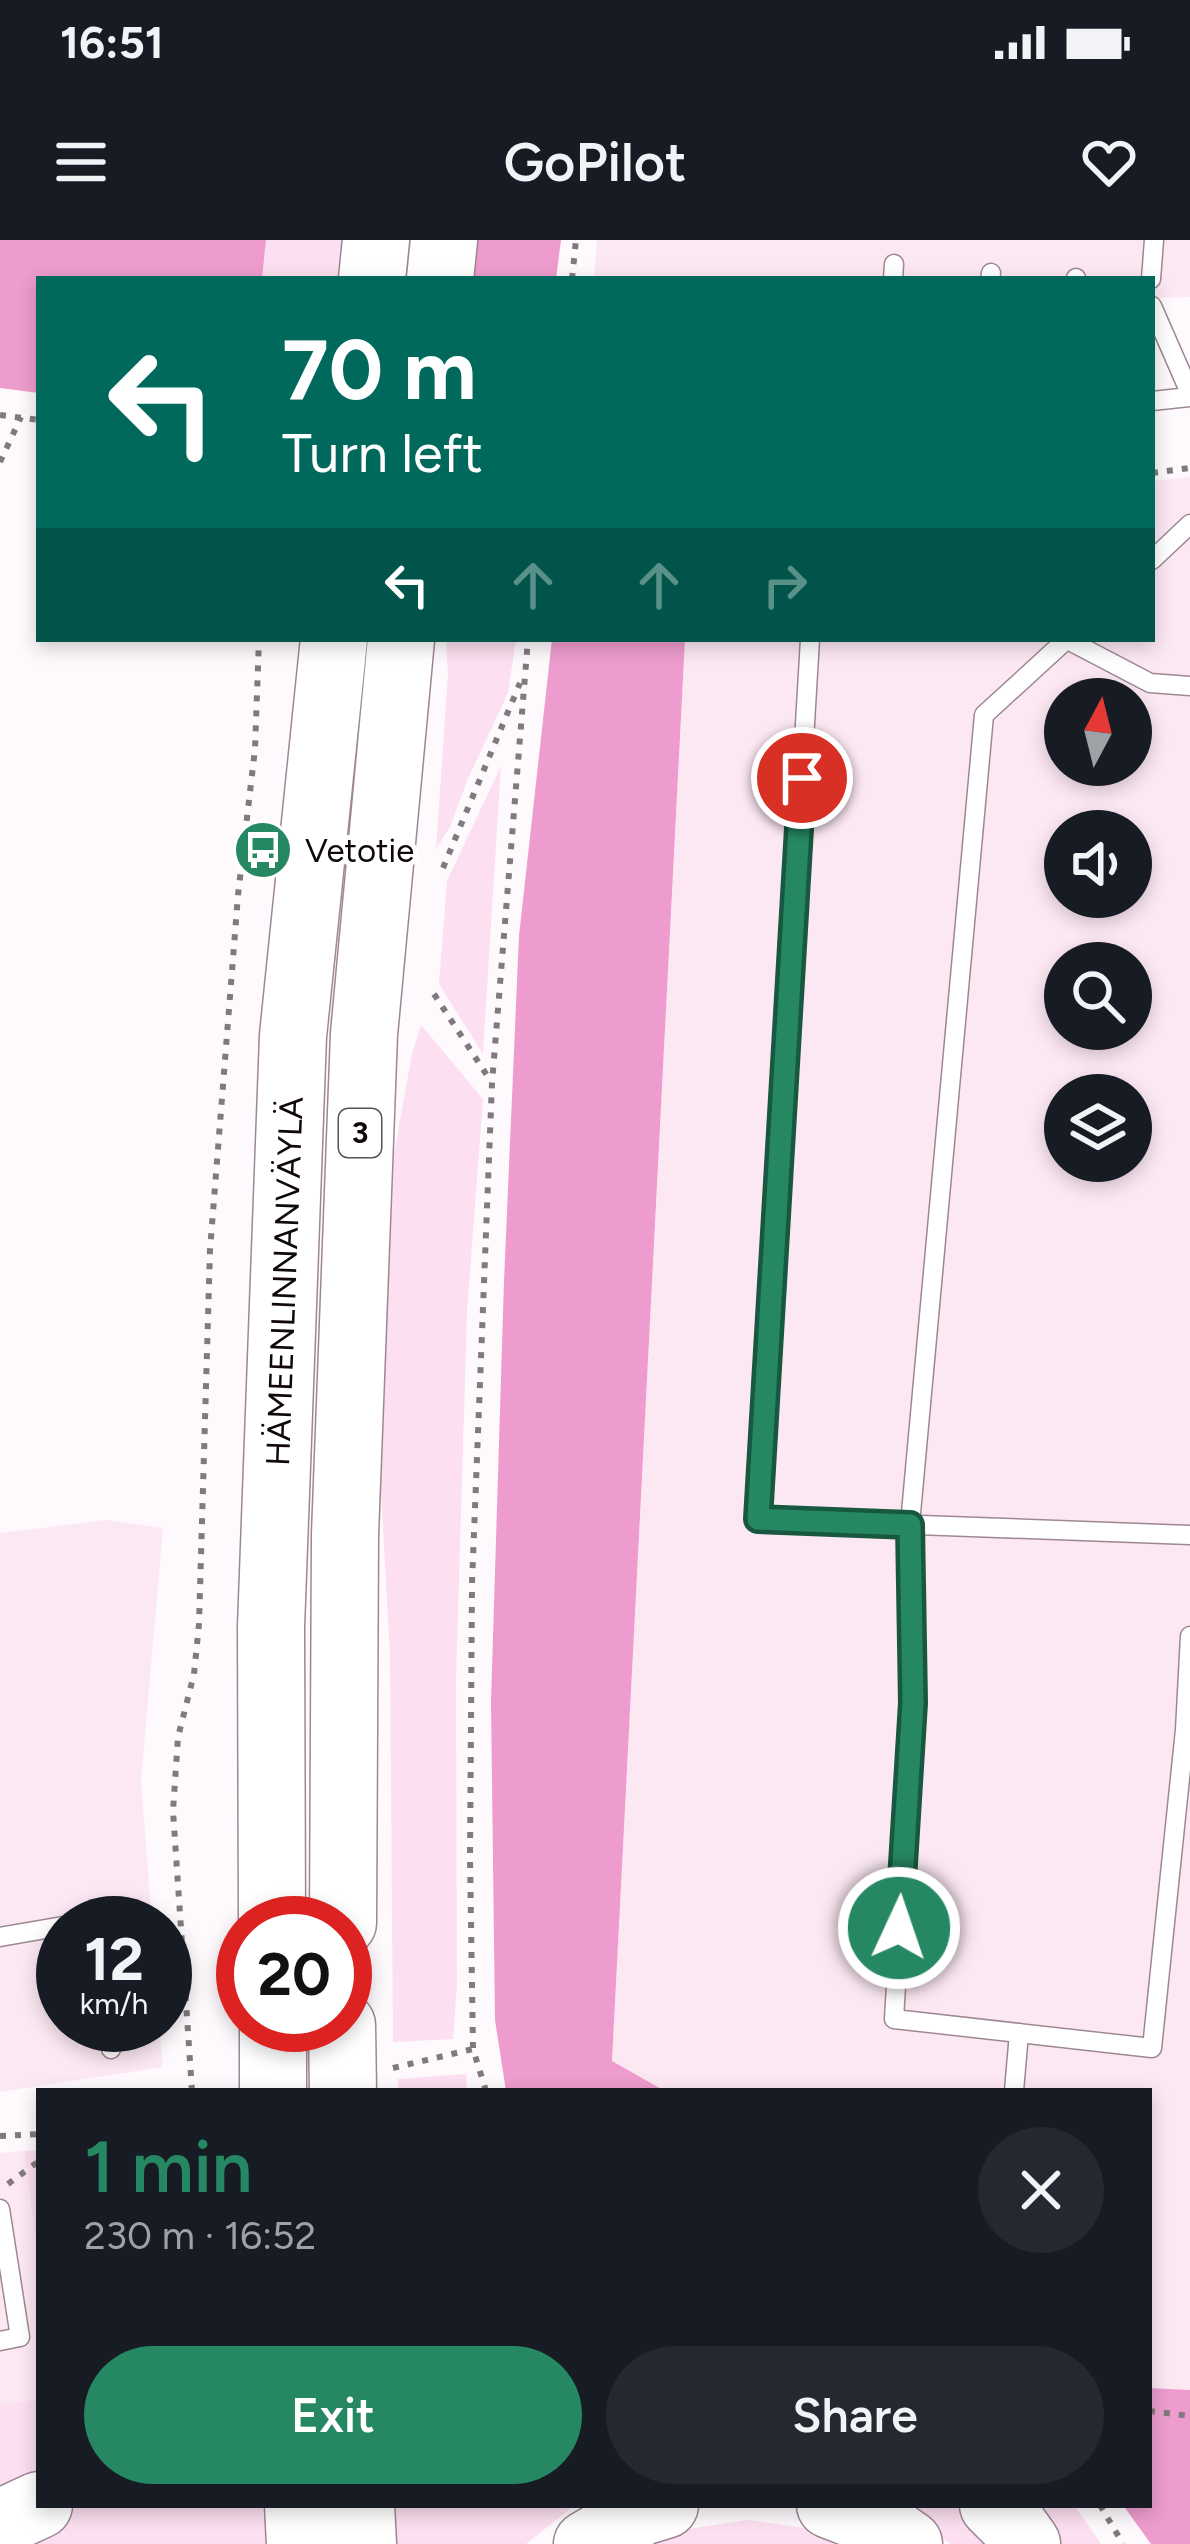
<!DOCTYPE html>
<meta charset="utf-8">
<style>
:root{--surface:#171b24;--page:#242831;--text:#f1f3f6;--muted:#9ea1a6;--accent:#268862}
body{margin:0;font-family:Figtree,sans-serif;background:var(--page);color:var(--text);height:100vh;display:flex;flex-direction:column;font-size:45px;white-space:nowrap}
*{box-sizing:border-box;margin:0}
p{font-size:39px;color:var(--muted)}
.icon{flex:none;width:66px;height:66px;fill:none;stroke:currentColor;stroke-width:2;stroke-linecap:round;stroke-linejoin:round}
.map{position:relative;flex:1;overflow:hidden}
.panel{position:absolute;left:36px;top:1848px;width:1116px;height:420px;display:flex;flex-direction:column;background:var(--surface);border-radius:0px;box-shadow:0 6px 18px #0003}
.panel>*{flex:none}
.guide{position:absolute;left:36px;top:36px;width:1119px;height:366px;border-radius:0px;box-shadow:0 6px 18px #0003;background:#00695c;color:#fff;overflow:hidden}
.needle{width:78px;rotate:7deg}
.controls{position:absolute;left:1044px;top:438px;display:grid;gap:24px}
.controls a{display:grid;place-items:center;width:108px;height:108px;border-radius:50%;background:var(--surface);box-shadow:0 6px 18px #0003;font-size:60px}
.speed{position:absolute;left:36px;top:1656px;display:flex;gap:24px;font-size:60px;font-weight:700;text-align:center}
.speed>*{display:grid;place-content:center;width:156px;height:156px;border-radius:50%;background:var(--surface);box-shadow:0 6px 18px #0003;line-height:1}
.speed small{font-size:30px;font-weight:400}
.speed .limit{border:18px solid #d22;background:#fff;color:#111}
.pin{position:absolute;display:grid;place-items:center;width:102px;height:102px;color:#fff;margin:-51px;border:6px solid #fff;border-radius:50%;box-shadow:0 3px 12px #0007}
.me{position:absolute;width:132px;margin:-66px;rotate:3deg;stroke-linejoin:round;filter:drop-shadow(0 0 9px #0008)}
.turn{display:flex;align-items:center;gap:42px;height:252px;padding:0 48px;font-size:54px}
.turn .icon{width:156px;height:156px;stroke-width:2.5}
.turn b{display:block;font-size:84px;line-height:102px}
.lanes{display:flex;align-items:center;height:114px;padding:0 48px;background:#0003;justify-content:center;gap:60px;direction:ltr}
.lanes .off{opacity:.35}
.round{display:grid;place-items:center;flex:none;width:126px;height:126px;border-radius:63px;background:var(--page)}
.summary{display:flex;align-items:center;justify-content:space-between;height:204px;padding:0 48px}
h1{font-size:72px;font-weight:600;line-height:90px;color:var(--accent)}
.button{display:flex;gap:24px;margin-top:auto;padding:24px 48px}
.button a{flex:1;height:138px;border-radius:72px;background:var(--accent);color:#fff;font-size:48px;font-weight:600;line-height:138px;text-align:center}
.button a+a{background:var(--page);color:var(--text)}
.status{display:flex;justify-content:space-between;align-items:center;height:84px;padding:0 60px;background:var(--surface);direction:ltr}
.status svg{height:33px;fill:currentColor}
header{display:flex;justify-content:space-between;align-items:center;height:156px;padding:0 48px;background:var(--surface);font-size:54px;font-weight:600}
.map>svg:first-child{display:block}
.built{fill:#fce8f3;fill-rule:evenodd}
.green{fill:#fcdff0}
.forest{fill:#ed9ccd}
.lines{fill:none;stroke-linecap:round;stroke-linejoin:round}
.lane-casing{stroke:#9e8794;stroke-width:21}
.highway-casing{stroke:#9e8794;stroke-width:69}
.path{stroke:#807a7e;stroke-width:6;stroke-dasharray:6 9;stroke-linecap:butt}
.lane{stroke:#fff;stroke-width:18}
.highway{stroke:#fff;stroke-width:66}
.route-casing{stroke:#195840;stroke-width:30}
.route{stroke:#268862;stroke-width:21}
.labels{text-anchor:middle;stroke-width:10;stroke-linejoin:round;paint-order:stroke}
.shield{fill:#fff;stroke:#585256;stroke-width:3}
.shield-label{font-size:30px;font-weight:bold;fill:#10080d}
.poi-label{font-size:33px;fill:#10080d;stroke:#fff;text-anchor:start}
.street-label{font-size:33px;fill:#10080d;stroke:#fff}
</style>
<div class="status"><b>16:51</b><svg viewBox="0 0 49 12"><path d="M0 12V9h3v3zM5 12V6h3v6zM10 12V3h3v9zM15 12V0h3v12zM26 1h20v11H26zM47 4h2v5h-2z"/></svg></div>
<header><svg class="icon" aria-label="menu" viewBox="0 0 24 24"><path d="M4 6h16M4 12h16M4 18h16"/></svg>GoPilot<svg class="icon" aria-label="heart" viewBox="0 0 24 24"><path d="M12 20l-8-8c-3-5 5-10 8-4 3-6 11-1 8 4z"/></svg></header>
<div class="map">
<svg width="1190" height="2304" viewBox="0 0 1190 2304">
<rect width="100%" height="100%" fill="#fef9fc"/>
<!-- built -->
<g class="built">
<path d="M597,0h593v57l-38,1v-19h-558z"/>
<path d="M1190,237v1913l-41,-2v-297h-484l-53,-30 73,-1422h467v-158zM1065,459h66v66h-66zM1065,591h66v66h-66zM1065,723h66v66h-66zM1065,855h66v66h-66z"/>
<path d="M107,1280l56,8 -22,253 11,142h-89v102h96l4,42 -163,25v-559z"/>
<path d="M24,1911l15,111v137l-39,6v-252z"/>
</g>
<!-- green -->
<g class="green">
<path d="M266,0h77l-4,39h-77z"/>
<path d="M446,399h70l-8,54 -41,88 -17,46 -14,22 12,-175z"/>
<path d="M501,526l-18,288 -44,-70 8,-103z"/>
<path d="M421,785l62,74 -16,212 -11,370 1,303 -4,55 -60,3 -3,-387 -9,-164 6,-298 25,-139z"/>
<path d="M466,1834l1,17h-69v-12z"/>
<path d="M39,1910v112l-15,-111z"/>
<path d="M39,2159v88l-39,17v-99z"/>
<path d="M77,2265h190l2,39h-269z"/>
<path d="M392,2265h183l-49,39h-132z"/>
<path d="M899,2265h66l36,39h-51z"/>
<path d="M1029,2265h45l27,39h-42z"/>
<path d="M748,2280l71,10 27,14h-200l29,-13z"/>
</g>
<!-- forest -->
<g class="forest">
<path d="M0,0h266l-4,39h-223v114l-39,-5z"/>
<path d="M476,0h85l-5,39h-84z"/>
<path d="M552,399h133l-73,1422 53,30h-159l-11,-71 -4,-318 13,-421 15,-345z"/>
<path d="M1149,2148l41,2v154h-39l-28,-39h26z"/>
</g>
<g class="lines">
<!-- lane casing -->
<g class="lane-casing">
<g id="lane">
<path d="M893,39l1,-15"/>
<path d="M990,39l1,-6"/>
<path d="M1076,39v-1"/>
<path d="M1151,39l3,-39"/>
<path d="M1152,66l38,87"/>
<path d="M1152,161l38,-4"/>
<path d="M1152,320l38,-36"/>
<path d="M810,399l-52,880 432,16"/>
<path d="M1066,399l84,44 40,3"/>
<path d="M1067,399l-83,76 -74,809 3,179 -19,316 258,29 33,-318 5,-94"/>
<path d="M80,1683l15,-2v2"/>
<path d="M0,1697l63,-11"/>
<path d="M108,1785l3,24"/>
<path d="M1014,1851l5,-58"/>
<path d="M0,1969l20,128 -20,4"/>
</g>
</g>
<!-- highway casing -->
<g class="highway-casing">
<g id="highway">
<path d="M372,39l4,-39"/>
<path d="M440,39l4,-39"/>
<path id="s1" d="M272,1683l-1,-296 22,-591 41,-397"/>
<path d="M343,1683l2,-388 19,-501 37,-395"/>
<path d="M273,1785v66"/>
<path d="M342,1785l1,66"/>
<path d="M298,2265l2,39"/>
<path d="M361,2265l2,39"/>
<path d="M830,2265l52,20 27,19"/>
<path d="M993,2265l22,22 12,17"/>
<path d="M0,2283l39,-18"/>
<path d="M587,2304l55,-32 23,-7"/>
</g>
</g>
<!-- path -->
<g class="path">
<path d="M572,39l4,-39"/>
<path d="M0,175l39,5"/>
<path d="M0,222l21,-45"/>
<path d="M1152,233l38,-5"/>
<path d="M443,628l77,-185"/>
<path d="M434,754l56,86"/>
<path d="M393,1828l80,-19"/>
<path d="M192,1851l-19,-280 5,-74 16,-63 5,-50 11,-374 28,-355 17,-146 4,-110"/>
<path d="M486,1851l-13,-42 -3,-191 2,-275 20,-500 36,-444"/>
<path d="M0,1896l39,-2"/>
<path d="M8,1944l31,-23"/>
<path d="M1149,2171l41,5"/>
<path d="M1100,2265l23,39"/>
</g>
<!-- lane -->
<use href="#lane" class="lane"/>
<!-- highway -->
<use href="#highway" class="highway"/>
</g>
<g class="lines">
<!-- route casing -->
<g class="route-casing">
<path id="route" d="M802,538l-44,741 152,6 3,178 -14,225"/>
</g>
<!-- route -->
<use href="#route" class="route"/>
</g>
<!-- icons -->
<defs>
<g id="bus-disc" transform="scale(3)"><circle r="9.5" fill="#268862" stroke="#fff"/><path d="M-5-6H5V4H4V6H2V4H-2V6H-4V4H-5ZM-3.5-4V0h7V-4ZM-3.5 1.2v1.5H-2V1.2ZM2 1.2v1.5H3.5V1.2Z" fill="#fff"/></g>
</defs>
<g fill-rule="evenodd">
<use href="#bus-disc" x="263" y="610"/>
</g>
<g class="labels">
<!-- shield labels -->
<rect class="shield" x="339" y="869" width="42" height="48" rx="9"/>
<g class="shield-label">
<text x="360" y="903">3</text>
</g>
<!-- poi labels -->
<g class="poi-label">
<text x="305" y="622">Vetotie</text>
</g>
<!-- street labels -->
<g class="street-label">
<text dy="12" stroke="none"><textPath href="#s1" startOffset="642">HÄMEENLINNANVÄYLÄ</textPath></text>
</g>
</g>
</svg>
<div class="controls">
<a><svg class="needle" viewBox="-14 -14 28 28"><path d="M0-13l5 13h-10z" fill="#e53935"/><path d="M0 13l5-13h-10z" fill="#9ea1a6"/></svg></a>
<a><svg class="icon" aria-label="sound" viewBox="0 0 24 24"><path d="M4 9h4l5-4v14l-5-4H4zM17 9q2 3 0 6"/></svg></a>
<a><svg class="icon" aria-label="search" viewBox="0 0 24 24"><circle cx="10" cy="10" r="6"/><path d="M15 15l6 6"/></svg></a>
<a><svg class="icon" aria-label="layers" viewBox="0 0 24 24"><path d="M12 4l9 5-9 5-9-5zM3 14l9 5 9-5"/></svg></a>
</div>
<div class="speed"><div>12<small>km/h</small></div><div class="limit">20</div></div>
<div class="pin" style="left:802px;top:538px;background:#d93025"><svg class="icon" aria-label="arrive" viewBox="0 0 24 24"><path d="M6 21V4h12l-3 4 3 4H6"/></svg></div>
<svg class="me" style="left:899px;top:1688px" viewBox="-20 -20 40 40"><circle r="17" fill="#268862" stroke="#fff" stroke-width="3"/><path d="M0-11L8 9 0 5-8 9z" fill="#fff"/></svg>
<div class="guide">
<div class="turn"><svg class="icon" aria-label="left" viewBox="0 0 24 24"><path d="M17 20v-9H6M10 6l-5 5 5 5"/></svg><div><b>70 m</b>Turn left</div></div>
<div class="lanes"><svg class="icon" aria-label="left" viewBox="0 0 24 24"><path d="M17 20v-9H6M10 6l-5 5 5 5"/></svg><svg class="icon off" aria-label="ahead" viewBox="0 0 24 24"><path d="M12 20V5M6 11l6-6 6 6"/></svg><svg class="icon off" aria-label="ahead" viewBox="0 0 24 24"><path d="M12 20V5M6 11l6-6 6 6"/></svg><svg class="icon off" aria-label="right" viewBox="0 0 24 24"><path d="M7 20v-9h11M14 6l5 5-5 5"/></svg></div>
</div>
<section class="panel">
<div class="summary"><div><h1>1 min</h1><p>230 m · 16:52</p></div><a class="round"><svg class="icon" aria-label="close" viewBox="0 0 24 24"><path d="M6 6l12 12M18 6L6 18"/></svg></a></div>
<div class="button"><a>Exit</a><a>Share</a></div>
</section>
</div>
